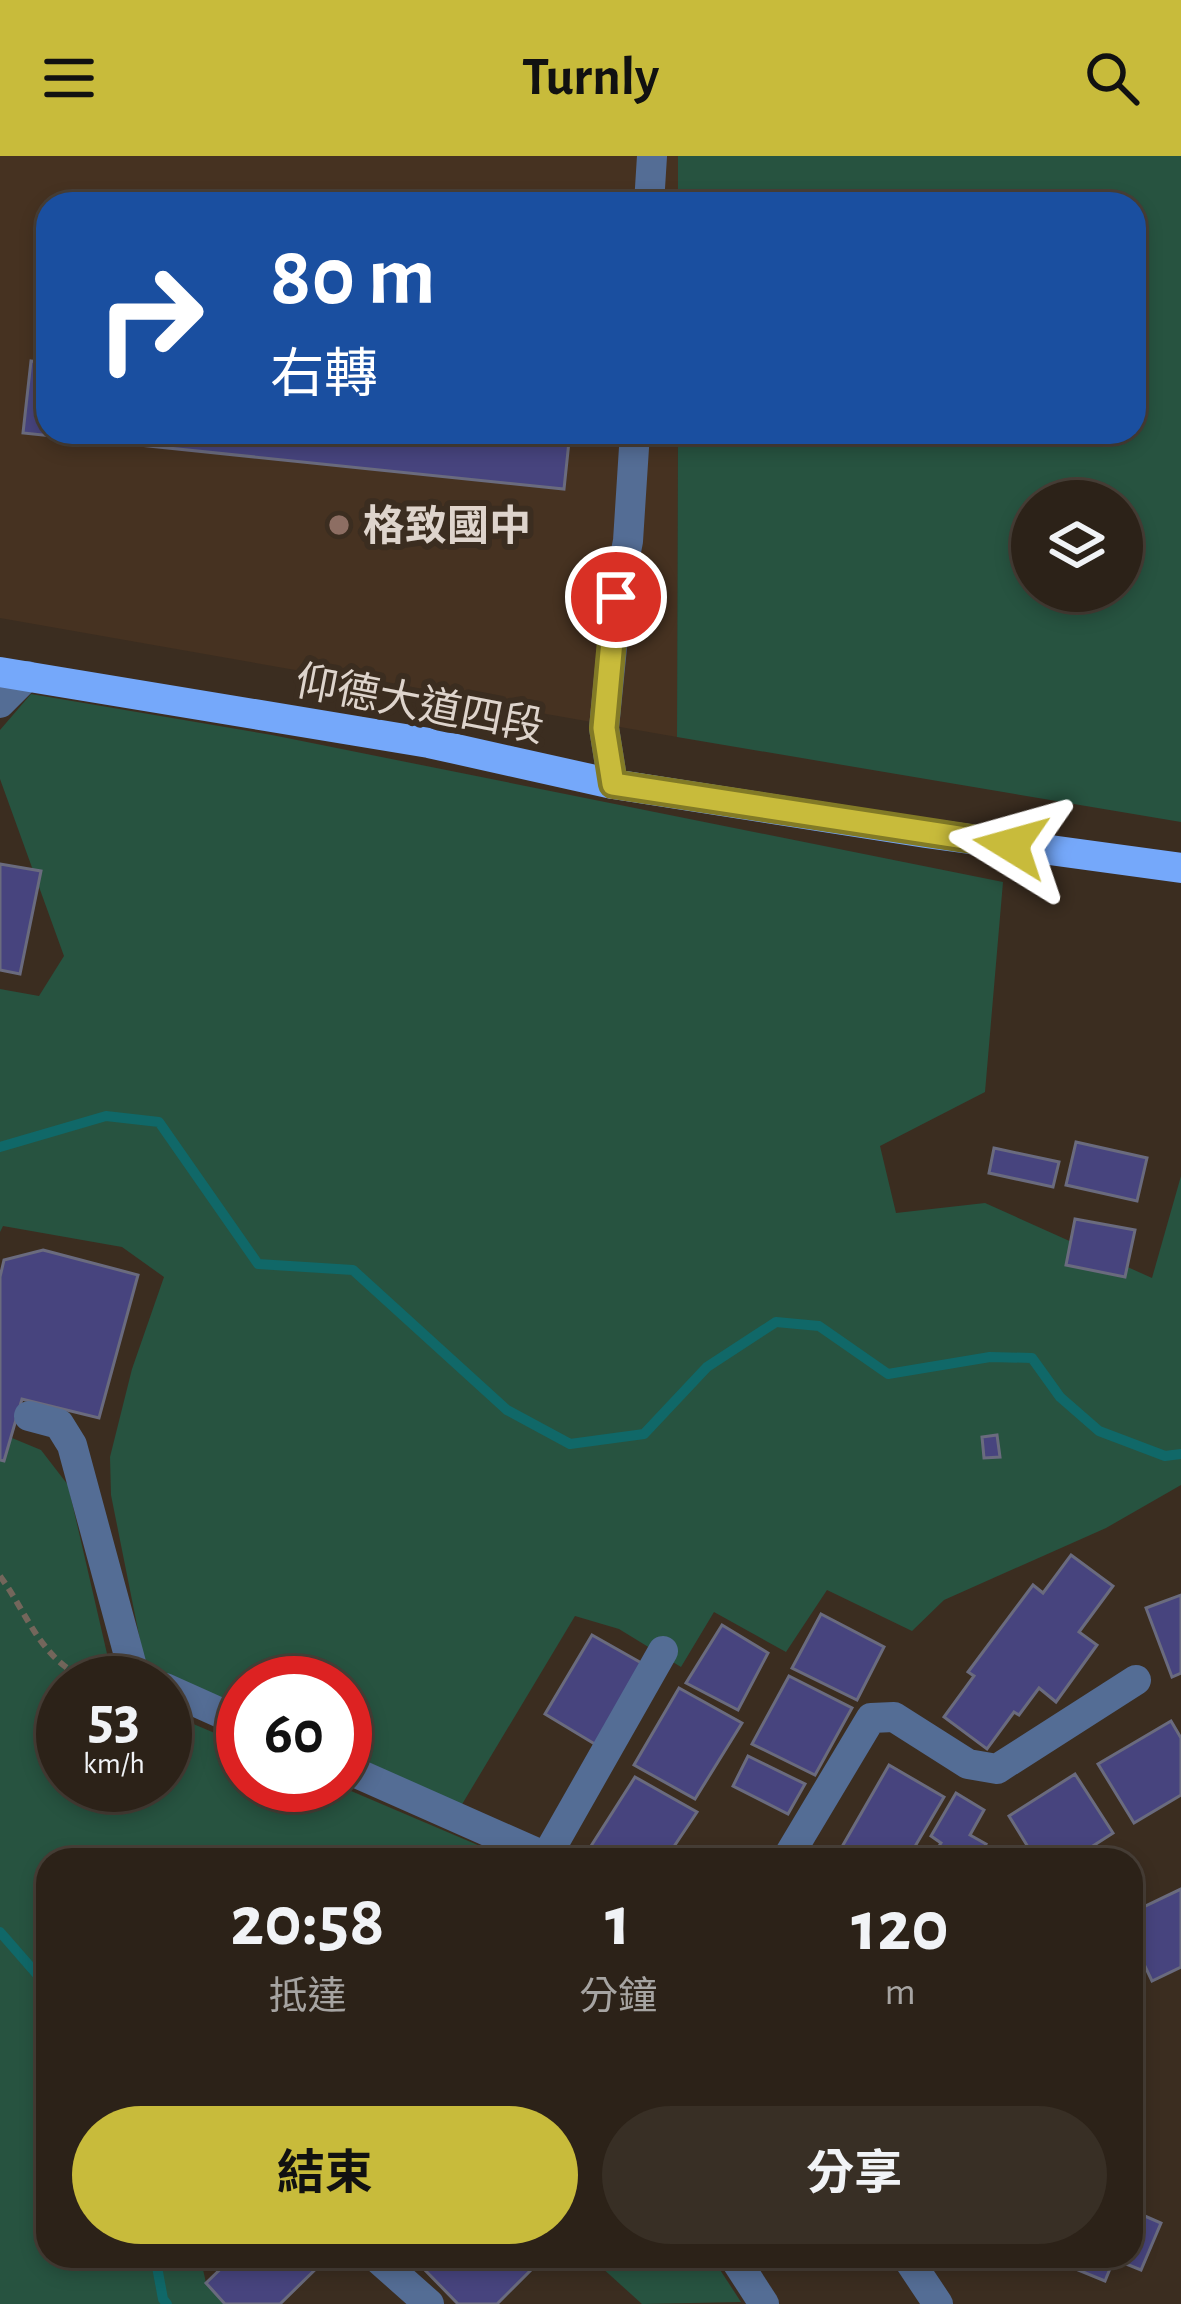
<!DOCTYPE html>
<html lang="zh-TW">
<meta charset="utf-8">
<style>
:root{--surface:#2c2218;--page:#382f25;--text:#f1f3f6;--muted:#a6a4a2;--line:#483f37;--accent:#c8bb3b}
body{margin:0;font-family:"Alegreya Sans","Noto Sans TC",sans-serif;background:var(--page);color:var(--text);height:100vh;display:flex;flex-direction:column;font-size:45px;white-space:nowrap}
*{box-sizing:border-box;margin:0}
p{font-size:39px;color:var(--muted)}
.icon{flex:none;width:66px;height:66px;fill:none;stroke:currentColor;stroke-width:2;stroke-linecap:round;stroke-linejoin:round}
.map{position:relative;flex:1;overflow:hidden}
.panel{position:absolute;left:36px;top:1692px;width:1107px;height:420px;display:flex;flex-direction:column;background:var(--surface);border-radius:36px;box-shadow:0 6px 18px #0003,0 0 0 3px var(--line)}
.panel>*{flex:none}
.hud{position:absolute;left:36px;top:36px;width:1110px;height:252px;border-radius:36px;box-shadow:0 6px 18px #0003,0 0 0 3px var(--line);background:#1a4fa0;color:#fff;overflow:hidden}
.controls{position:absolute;left:1011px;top:324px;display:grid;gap:24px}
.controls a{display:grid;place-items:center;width:132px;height:132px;border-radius:50%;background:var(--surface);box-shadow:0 6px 18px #0003,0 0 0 3px var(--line);font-size:60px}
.speed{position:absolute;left:36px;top:1500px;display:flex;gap:24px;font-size:60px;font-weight:700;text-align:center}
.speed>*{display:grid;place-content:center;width:156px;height:156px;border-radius:50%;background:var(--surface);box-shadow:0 6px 18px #0003,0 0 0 3px var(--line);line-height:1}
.speed small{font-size:30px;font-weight:400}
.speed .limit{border:18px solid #d22;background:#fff;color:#111}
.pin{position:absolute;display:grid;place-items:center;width:102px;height:102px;color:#fff;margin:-51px;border:6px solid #fff;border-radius:50%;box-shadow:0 3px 12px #0007}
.me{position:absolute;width:132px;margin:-66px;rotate:278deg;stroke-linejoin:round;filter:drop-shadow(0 0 9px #0008)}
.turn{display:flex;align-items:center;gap:42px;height:252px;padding:0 36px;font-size:54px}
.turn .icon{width:156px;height:156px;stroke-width:2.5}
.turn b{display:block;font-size:84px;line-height:102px}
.eta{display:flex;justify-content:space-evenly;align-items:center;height:204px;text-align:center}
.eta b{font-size:72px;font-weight:700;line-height:84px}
.action{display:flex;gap:24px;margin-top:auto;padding:24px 36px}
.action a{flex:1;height:138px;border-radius:72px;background:var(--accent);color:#111;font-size:48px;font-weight:700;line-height:138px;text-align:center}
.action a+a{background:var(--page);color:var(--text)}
header{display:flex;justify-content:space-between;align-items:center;height:156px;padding:0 36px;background:var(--accent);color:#111;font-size:54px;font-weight:700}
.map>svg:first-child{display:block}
.built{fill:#463221}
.green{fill:#275340;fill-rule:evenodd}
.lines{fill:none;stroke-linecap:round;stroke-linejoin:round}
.stream{stroke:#106868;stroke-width:10}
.building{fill:#47447e;stroke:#6a6b7e;stroke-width:3}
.path{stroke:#73665b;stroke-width:6;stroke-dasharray:9 6;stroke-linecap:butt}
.minor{stroke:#546d95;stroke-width:30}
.major{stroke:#75a8fa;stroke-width:30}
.route-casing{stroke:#827a26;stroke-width:30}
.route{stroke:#c8bb3b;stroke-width:21}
.education-dot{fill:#8d6e63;stroke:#3b2d20;stroke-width:4.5}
.labels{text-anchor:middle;stroke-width:12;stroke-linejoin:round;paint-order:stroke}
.poi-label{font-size:42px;font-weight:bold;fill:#ded4cc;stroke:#3b2d20;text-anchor:start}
.street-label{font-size:42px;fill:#ded4cc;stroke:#3b2d20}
</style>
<header><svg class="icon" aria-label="menu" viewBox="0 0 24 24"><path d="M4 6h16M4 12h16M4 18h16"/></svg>Turnly<svg class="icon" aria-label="search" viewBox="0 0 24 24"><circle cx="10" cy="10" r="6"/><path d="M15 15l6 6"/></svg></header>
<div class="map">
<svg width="1181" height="2148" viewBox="0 0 1181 2148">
<rect width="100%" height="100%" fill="#3b2d20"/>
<!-- built -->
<path class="built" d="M0,0h678v48h-630v228h630l-1,305 -677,-119z"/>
<!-- green -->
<g class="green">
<path d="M678,0h503v666l-504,-85 1,-305h456v-228h-456zM1032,345h90v90h-90z"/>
<path d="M31,538l241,41 731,147 -18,210 -105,54 16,67 89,-10 167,75 29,-102v309l-75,43 -162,72 -32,31 -85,-41 -41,62 -72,-40 -33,55 -62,-38 -44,-13 -114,190 -116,-52v-71h-102v26l-98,-44 -34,-170 -1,-38 22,-88 32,-92 -42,-30 -119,-21 -3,6v-243l39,7 25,-40 -64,-177v-49z"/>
<path d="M0,1277l41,17 27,35 43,186 10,12h-58v102h102v-73l78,33v40h94l176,75h-465v396h152l6,27 19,21h-225z"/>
<path d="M589,2100h122l30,46 -99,2z"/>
</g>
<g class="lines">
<!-- stream -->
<g class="stream">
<path d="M0,991l106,-31 53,6 99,142 95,6 154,140 63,34 74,-10 63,-67 69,-45 43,4 69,48 102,-17 42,1 28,39 39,34 66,25 16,-2"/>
<path d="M0,1776l48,55"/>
<path d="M155,2100l8,43 4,5"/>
</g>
</g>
<!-- building -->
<g class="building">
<path d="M31,205l17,2v69h522l-6,57 -541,-56z"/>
<path d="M0,708l41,7 -21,103 -20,-4z"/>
<path d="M1076,986l71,16 -10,43 -71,-16z"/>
<path d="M994,992l65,14 -6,25 -64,-14z"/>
<path d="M1075,1063l60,11 -10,47 -59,-12z"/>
<path d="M43,1094l95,25 -39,143 -77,-19 -18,62 -4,-1v-183l4,-17z"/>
<path d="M997,1279l3,22 -16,1 -2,-21z"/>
<path d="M1071,1399l42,31 -34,46 18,13 -41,57 -17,-14 -20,27 -5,-3 -27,37 -43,-32 30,-41 -6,-4 65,-87 10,8z"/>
<path d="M1181,1439v78l-9,4 -26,-69z"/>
<path d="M821,1458l63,33 -27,53 -65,-32z"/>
<path d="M722,1469l46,28 -30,57 -52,-27z"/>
<path d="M592,1479l53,30 -47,81 -53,-32z"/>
<path d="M789,1520l63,32 -37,67 -63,-31z"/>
<path d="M679,1532l63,35 -47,76 -61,-34z"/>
<path d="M1171,1565l10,17v57l-47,28 -36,-59z"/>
<path d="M748,1600l57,28 -17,30 -55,-28z"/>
<path d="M889,1609l55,32 -37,63h-54l-14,-8z"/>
<path d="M1075,1618l38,59 -42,27h-35l-27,-44z"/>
<path d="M635,1621l62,35 -28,42 11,6h-66l-23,-14z"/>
<path d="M956,1637l28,17 -14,25 16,9 -10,16h-46l11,-17 -10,-7z"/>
<path d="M1181,1733v78l-29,14 -21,-44v-24z"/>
<path d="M1131,2054l30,13 -20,47 -27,-11 -9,22 -49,-20 2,-5h73z"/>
<path d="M234,2100h95l-49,48h-55l-19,-21z"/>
<path d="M436,2100h109l-48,48h-39l-35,-36z"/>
</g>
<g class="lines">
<!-- path -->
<path class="path" d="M0,1420c31,43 40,85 94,107"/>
<!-- minor -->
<g class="minor">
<path d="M649,48l3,-48"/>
<path d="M0,547l27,-27"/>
<path d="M613,628l-9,-56 13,-131 11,-56 7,-109"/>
<path d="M29,1260l30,8 13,21 62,229 20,9"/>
<path d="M165,1532l78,35"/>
<path d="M345,1612l201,89"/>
<path d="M552,1704l-6,-3 117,-206"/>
<path d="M786,1704l85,-142 23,-1 74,47 29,5 139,-89"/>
<path d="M375,2100l54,48"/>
<path d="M733,2100l31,48"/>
<path d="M906,2100l32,48"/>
</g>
<!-- major -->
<path class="major" d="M0,516l429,71 184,41 313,49 255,35"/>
</g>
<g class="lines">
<!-- route casing -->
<g class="route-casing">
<path id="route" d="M616,441l-12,131 9,56 398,61"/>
</g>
<!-- route -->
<use href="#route" class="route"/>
</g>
<!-- markers -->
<circle class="education-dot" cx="339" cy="369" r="12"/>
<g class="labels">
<!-- poi labels -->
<g class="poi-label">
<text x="363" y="384">格致國中</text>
</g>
<!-- street labels -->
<g class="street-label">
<text transform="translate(420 547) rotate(11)" y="15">仰德大道四段</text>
</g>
</g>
</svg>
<div class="controls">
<a><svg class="icon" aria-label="layers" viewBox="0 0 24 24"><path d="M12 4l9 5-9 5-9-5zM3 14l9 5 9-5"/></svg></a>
</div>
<div class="speed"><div>53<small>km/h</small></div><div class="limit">60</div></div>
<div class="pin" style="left:616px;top:441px;background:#d93025"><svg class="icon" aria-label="arrive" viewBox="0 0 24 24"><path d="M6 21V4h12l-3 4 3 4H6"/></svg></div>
<svg class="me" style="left:1011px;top:689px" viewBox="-20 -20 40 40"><path d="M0-17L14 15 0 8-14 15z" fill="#c8bb3b" stroke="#fff" stroke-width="4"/></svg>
<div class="hud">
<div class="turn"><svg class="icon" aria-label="right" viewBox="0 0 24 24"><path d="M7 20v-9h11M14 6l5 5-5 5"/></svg><div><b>80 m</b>右轉</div></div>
</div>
<section class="panel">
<div class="eta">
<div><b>20:58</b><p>抵達</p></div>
<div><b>1</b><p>分鐘</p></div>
<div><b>120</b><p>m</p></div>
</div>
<div class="action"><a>結束</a><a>分享</a></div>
</section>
</div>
